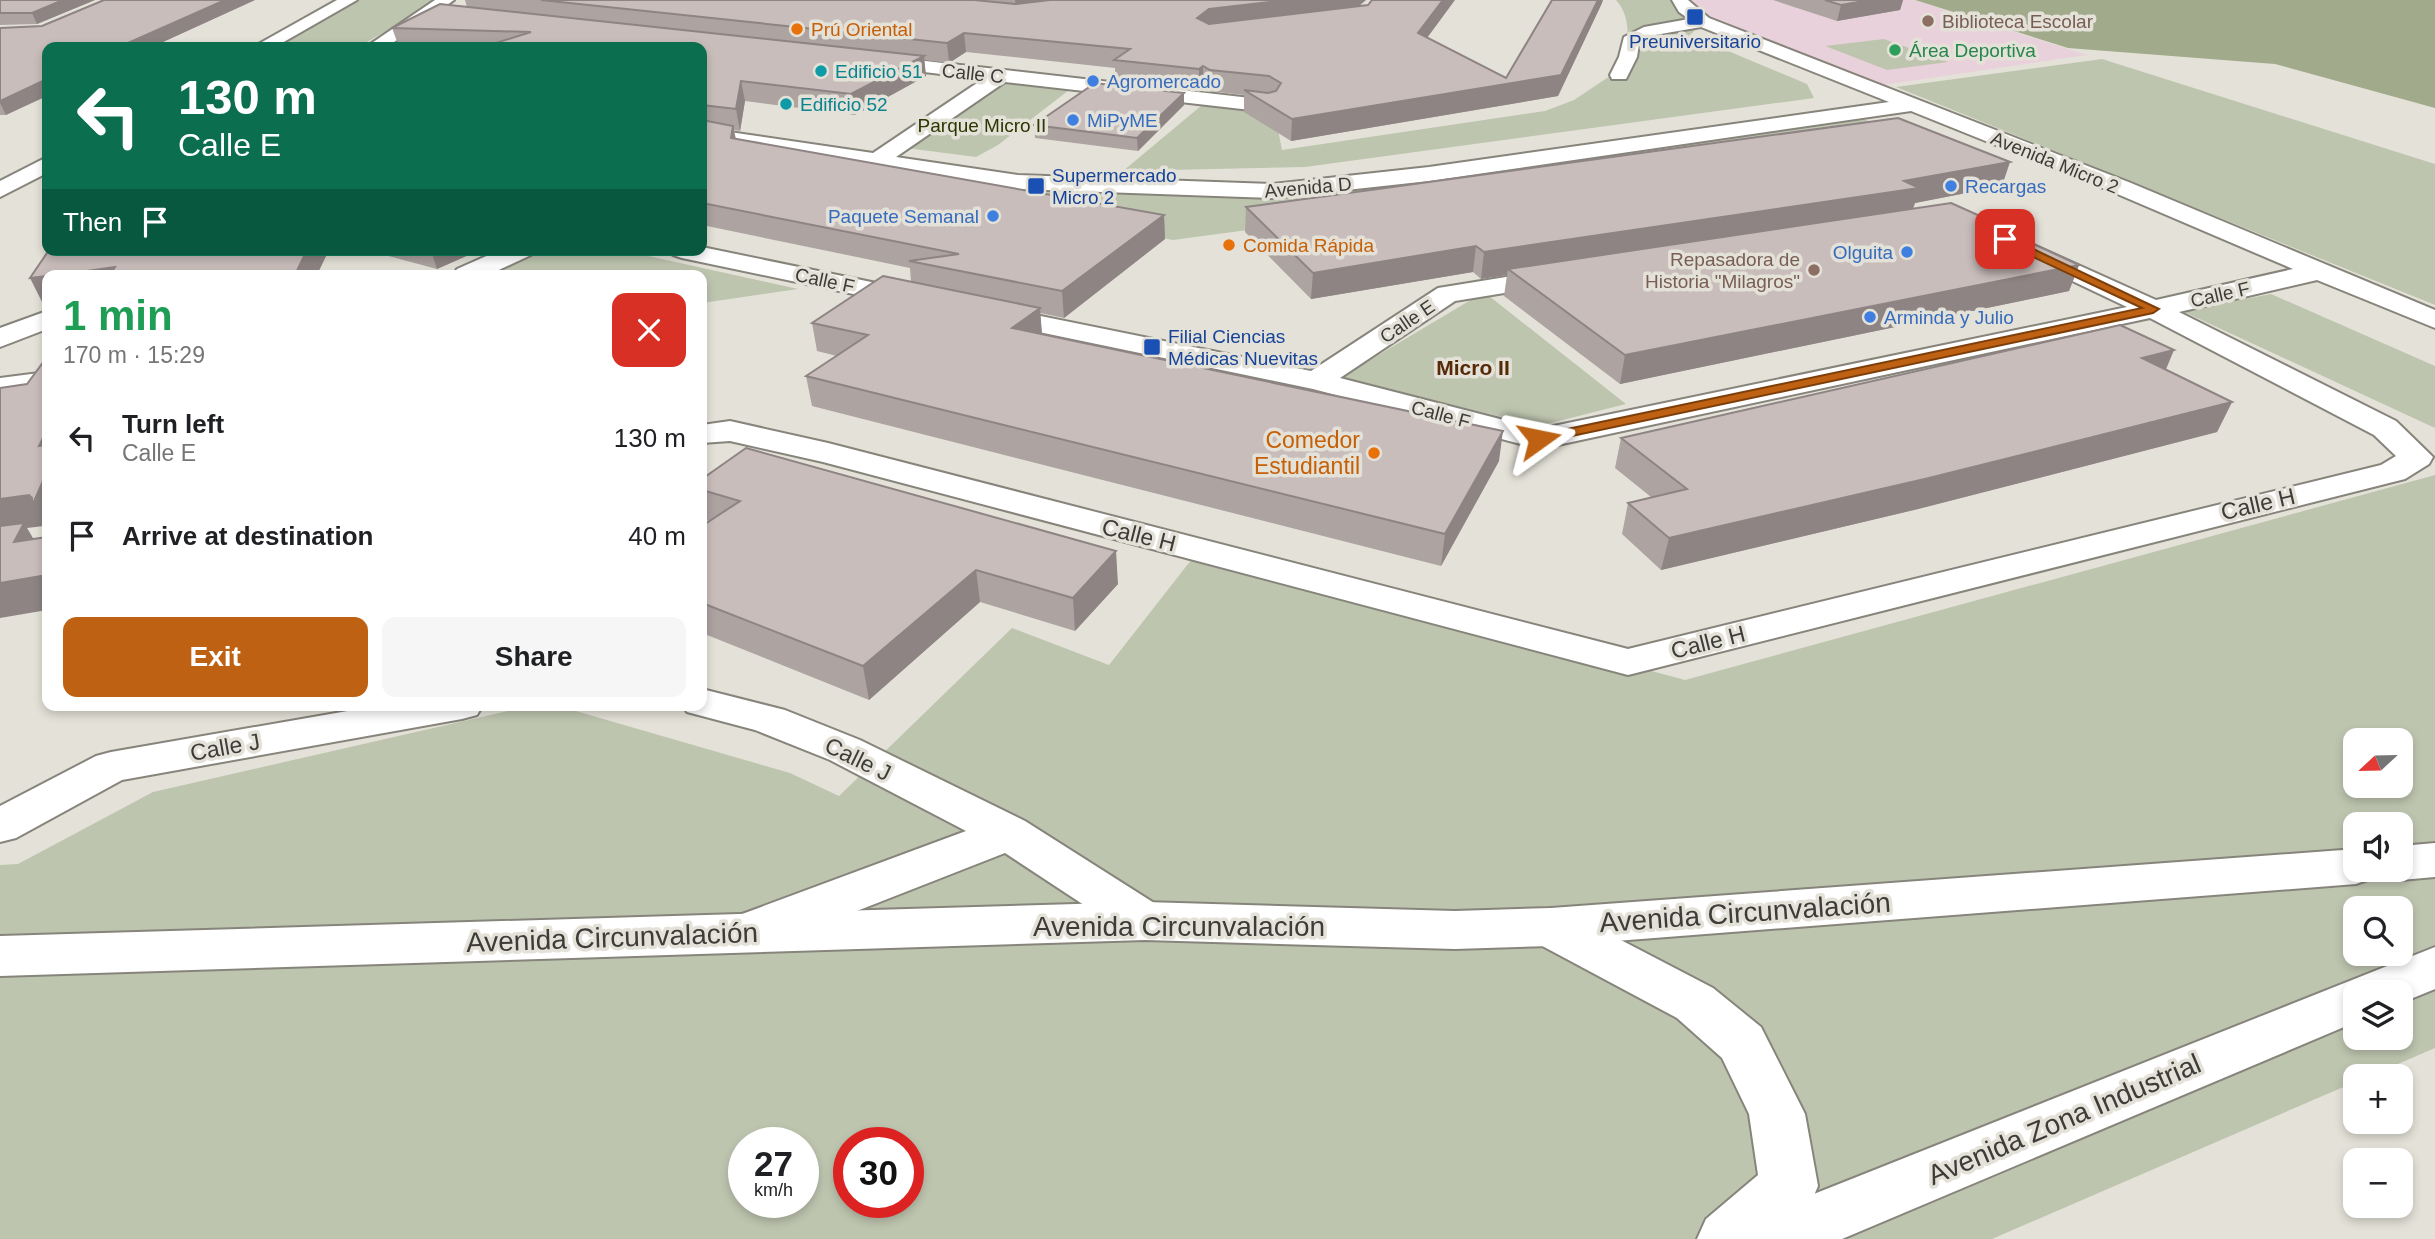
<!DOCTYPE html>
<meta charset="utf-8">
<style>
:root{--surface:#fff;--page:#f6f6f6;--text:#202124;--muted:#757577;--accent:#be6112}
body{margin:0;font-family:Arial,sans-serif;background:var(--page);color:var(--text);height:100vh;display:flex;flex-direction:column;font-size:26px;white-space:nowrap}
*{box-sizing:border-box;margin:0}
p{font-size:23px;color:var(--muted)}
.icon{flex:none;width:38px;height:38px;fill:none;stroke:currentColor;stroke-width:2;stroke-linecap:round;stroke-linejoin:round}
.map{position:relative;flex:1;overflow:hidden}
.drawer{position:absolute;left:42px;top:270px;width:665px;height:441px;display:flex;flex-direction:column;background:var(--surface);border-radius:14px;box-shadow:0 4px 10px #0003}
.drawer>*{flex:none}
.banner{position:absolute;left:42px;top:42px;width:665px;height:214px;border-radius:14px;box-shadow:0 4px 10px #0003;background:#0b6e4f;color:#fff;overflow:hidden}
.needle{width:46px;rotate:248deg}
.tools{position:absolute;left:2343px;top:728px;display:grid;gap:14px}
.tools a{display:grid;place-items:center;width:70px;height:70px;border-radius:14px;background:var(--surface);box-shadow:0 4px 10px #0003;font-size:35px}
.speed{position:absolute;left:728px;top:1127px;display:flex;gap:14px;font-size:35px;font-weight:700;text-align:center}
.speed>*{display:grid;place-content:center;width:91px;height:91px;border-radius:50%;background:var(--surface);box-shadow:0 4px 10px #0003;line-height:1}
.speed small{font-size:18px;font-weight:400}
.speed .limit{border:10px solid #d22;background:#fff;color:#111}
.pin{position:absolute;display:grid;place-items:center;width:60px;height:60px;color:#fff;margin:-30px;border-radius:14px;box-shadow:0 4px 10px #0006}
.me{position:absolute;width:77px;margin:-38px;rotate:78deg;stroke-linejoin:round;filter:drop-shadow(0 0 5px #0008)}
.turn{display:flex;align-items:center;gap:24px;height:147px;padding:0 21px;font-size:32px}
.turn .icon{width:91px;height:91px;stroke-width:2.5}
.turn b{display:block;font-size:49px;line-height:60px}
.then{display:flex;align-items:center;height:66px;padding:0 21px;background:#0003;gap:14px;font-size:26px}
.round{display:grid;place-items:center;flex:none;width:74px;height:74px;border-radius:14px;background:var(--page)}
.head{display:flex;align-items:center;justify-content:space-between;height:119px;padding:0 21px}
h1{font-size:42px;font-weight:700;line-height:52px;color:#1e9e55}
.action{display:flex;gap:14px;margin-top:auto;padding:14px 21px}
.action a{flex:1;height:80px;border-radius:14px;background:var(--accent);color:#fff;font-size:28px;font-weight:700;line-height:80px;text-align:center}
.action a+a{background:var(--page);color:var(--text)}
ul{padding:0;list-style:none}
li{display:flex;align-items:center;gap:21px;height:98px;padding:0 21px}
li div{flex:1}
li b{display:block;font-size:26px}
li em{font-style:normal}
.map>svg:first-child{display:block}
.education{fill:#e9d1db}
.green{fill:#bec5af;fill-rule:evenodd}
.forest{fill:#a1aa8b}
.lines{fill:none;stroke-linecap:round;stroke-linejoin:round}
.minor-casing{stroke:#86847b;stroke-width:4}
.major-casing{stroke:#86847b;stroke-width:4}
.highway-casing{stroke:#86847b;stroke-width:4}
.minor{fill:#fff;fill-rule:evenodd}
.major{fill:#fff;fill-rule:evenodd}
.highway{fill:#fff;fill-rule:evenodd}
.wall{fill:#ada3a1}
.shaded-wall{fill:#8d8483}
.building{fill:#c9bdbb;stroke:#8d8483;stroke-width:2}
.route{fill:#be6112;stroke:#7c3f0c;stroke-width:2}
.transit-dot{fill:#1a4fb4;stroke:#e4e2d8;stroke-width:2.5}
.education-dot{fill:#8d6e63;stroke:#e4e2d8;stroke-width:2.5}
.food-dot{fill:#e8710a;stroke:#e4e2d8;stroke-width:2.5}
.leisure-dot{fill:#2e9e5b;stroke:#e4e2d8;stroke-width:2.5}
.culture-dot{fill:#0f9aa8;stroke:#e4e2d8;stroke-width:2.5}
.shop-dot{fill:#3f7fe0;stroke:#e4e2d8;stroke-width:2.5}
.labels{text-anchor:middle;stroke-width:7;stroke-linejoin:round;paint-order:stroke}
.far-education-label{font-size:19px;fill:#785e54;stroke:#e4e2d8;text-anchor:start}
.far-food-label{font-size:19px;fill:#c56008;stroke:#e4e2d8;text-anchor:start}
.far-transit-label{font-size:19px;fill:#164399;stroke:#e4e2d8;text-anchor:start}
.far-leisure-label{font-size:19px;fill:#27864d;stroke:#e4e2d8;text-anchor:start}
.far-culture-label{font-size:19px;fill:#0d838f;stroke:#e4e2d8;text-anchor:start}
.far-street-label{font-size:19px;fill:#3d3c38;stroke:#e4e2d8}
.far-shop-label{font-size:19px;fill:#366cbe;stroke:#e4e2d8;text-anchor:start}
.far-park-label{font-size:19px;fill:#2c3700;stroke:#e4e2d8}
.far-neighbourhood-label{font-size:21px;font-weight:bold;fill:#562a06;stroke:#e4e2d8}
.food-label{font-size:23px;fill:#c56008;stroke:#e4e2d8;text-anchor:end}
.street-label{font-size:23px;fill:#3d3c38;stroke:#e4e2d8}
.near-street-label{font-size:28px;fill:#3d3c38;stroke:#e4e2d8}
</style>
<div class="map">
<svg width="2435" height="1239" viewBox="0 0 2435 1239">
<rect width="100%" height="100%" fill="#e4e2d8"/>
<!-- education -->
<path class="education" d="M1680,0h234l173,55 -217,32 -175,-70z"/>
<!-- green -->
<g class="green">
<path d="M351,0h90l-83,47h-94z"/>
<path d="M1616,0h64l23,22 -13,13 117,49 7,14 -509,69 -182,4 85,-71 66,9 8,41 263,-39 29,-11 48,-32c6,-22 11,-49 -6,-68z"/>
<path d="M1884,39l64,23 -61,8 -62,-24z"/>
<path d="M2102,59l333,105v141l-539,-218z"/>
<path d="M1007,81l66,6 -75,58 -22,12 -78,-10z"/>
<path d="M1855,116l53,20 -259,40 -476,64 -471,-88v-14l312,47 248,8z"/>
<path d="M545,250h76l177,39 -96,14v-28h-210z"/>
<path d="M1484,292l142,112 -87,22 -199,-48z"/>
<path d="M2271,294l164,72v62l-253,-117z"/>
<path d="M2435,475v573l-65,28h-14l-1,6 -363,157h-1992v-374l18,-1 135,-72 381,-87h21l235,68 49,23 173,-168 97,37 79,-101 11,-11 121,29 365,98zM2356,740h45v46h-45zM2356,824h45v46h-45zM2356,908h45v46h-45zM2356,992h45v46h-45zM744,1143h59v59h-59zM849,1143h59v59h-59z"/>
</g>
<!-- forest -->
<path class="forest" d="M1915,0h520v108l-160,-44 -207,-16z"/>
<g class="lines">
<!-- minor casing -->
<g class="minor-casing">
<g id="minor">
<path d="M435,0h19l-67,47h-21z"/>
<path d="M1672,0h16l21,18 422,165 304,127v18l-118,-48 -138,32 217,109 37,36 -4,7 -24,15 -777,196 -805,-213 -93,-21 -28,2v-18l28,-4 98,22 800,206 753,-184 15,-9 -22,-21 -224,-117 -611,131 -226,-60 -322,-67 -10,-2 -4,-6 4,-6 10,-2 320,65 127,-83 118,-19 9,2 4,6 -4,6 -110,18 -115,77 199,51 588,-122 -109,-52 -4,-5 4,-5 9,-3 129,58 137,-31 -178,-76 -204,-82 -482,70 -156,17 -255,-9 -316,-49v-12l171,25 110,-74 -118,-14 -2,-4 2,-4 7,-2 396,45 7,2 3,4 -3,4 -7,2 -263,-30 -109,75 122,18 255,9 156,-17 460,-65 -188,-75 -46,8 -16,9 -2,13 -11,22h-14l-2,-4 9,-18 5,-20 20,-10 45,-8 -10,-7z"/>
<path d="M702,247l213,44 10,2 3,6 -3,6 -10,2 -233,-49 -9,-3 -3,-5h32z"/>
<path d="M500,250h34l-3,5 -43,20h-35l4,-6z"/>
<path d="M47,311v18l-47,18v-19z"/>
<path d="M47,372v18l-47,6v-18z"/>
<path d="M702,689l83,21 75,30 165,81 137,87 8,13 -8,13 -17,6 -17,-6 -123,-81 -235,92 -18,5 -18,-5 -7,-14 7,-14 232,-86 -136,-71 -75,-30 -68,-18 -4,-7h19z"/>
<path d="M382,705h101l-6,10 -15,4 -340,61 -106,58 -16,4v-36l96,-50 15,-4z"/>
<path d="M1551,908l18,5 144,75 48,39 44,87 13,72 -8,19 -38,34h-75l9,-20 52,-44 -9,-61 -27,-56 -45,-40 -144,-77 -7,-14 7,-14z"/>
</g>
</g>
<!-- major casing -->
<g class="major-casing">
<g id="major">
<path d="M337,0h20l-82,47h-22z"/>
<path d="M47,157v16l-47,24v-16z"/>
<path d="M2435,947v42l-34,14v-11h-45v30l-514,217h-100l9,-20z"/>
</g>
</g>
<!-- highway casing -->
<g class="highway-casing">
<g id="highway">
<path d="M2435,843v34l-34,3 -17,-5 -3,-5h20v-24z"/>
<path d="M2356,849v21h22l-5,8 -17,6 -805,62 -96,3 -310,-9 -1145,36v-40l1145,-34 310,9 96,-3z"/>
</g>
</g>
<!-- minor -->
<use href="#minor" class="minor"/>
<!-- major -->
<use href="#major" class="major"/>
<!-- highway -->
<use href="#highway" class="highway"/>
</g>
<!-- wall -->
<g class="wall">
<path d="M0,0h95l-58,24 -37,1z"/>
<path d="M255,0l-103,47h-105l-41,68h-6v-87l42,-2z"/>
<path d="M465,0h901l-7,6 68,32 79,40 96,-75 -44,93 -267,45 -47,-29v-17l-34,-4 -7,-5 -4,4 -84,-9v-13l-149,-16 -17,11 -25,-3 2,16 -71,39 -110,-14 -5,30 -6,-1 2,9 428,76 1,24 -101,79 -24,-5 2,21 457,127 -58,105 -629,-160 -6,-30 31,-20 -20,-5 -5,-28 99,-41 -1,-14 -208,-43v-178h-303l-7,-19 75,-21z"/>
<path d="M1773,0h130l-3,10 -63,11z"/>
<path d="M1184,93v12l-46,46 -103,-13 -1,-13z"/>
<path d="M2002,186l-87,17 -2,6 85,15 -1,4 82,37 -10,26 -449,93 -116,-88 3,-21 -26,4 -8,-7 -162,27 -66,-67 1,-25z"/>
<path d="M366,250h114l-43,19z"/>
<path d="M2166,370l66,32 -15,30 -299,77 -257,61 -39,-36 6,-31 23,-6 -36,-29 6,-30z"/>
<path d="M702,479l416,105 -43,47 -95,-29 -111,98 -167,-67v-107l7,-5 -7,-2z"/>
</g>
<!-- shaded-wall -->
<g class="shaded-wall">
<path d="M63,0h32l-58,24 -5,-11z"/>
<path d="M225,0h30l-103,47h-33z"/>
<path d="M1015,0h65l-64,7z"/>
<path d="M1288,0h78l-12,10 -156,27 -1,-19 12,-9z"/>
<path d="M1443,0h12l-39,53 2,-20z"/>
<path d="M1598,0h5l-1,3 -44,93 -267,45 1,-22 269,-44z"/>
<path d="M1870,0h33l-3,10 -63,11 4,-16z"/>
<path d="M964,33l2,19 -17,11 -2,-20z"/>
<path d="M924,56l2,20 -71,39 -4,-21z"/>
<path d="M1203,66v20l-4,4v-21z"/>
<path d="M47,79v17l-41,19 -6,-12v-2z"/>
<path d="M741,81l4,20 -5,30 -4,-22z"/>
<path d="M1184,93v12l-46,46 -1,-13z"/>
<path d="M733,126l4,22 -6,-10z"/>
<path d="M2010,162l-8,24 -87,17 -4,10 -403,56 -1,6 -26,4 3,-27 420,-71z"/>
<path d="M1164,215l1,24 -101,79 -2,-27z"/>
<path d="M1476,246l-3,26 -162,27 2,-26z"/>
<path d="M307,250h22l-12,25h-22z"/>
<path d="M431,250h49l-43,19z"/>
<path d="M2079,265l-10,26 -449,93 5,-29z"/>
<path d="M115,267l4,8h-61z"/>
<path d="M47,276v28h-4l-13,-26z"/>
<path d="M1040,308l2,27 -30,-7z"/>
<path d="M2174,350l-12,29 -20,-21z"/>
<path d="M2232,402l-15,30 -299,77 -257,61 8,-32z"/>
<path d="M47,430v31l-8,-15z"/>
<path d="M1503,431l-4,30 -58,105 4,-32z"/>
<path d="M47,472v60l-3,-6 -17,2 15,25 -8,20 -34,-41v-33l29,-4 4,7z"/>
<path d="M1116,551l2,33 -43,47 -2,-33z"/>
<path d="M976,570l4,32 -111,98 -6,-34z"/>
<path d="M47,575v35l-47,8v-35z"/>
</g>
<!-- building -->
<g class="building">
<path d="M0,0h63l-31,13h-32z"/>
<path d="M104,0h121l-106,47h-72v32l-47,22v-73l42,-2z"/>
<path d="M541,0h433l41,4 35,-4h238l-79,9 -12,9 12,6 159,-19 4,-5h71l-25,33 88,45 46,-78h46l-37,75 -269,44 -48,-29 24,3 8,-2 5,-8 -12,-7 -59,-6 -7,-4 -4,3 -85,-9 16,-11 -166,-16 -17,10z"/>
<path d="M1825,0h45l-29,5z"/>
<path d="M440,4l484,52 -73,38 -110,-13 -5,28 -34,-4v-58h-219l48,-15 -139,-4z"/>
<path d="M1095,83l89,10 -47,45 -103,-13z"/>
<path d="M1898,118l112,44 -106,19 15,7 -435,64 -8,-6 -163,27 -67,-66z"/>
<path d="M702,120l31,6 -2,12 433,77 -102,76 -153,-30 50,-7 -257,-51z"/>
<path d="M1951,203l47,21 -6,1 87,40 -454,90 -117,-86z"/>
<path d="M49,250h258l-12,25h-185l5,-8 -57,8h-11v1l-17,2z"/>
<path d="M883,276l157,32 -28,20 491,103 -58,103 -639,-158 62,-41 -56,-12z"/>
<path d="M2120,325l54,25 -32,8 90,44 -303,76 -260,60 -41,-35 59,-14 -66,-51z"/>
<path d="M47,357v73l-8,16 8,-1v27l-15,34v-8l-3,-3 -29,4v-111l27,-4z"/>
<path d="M746,448l370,103 -43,47 -97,-28 -113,96 -161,-63v-77l38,-25 -38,-11v-11z"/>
<path d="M24,523l-10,19 33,-5v38l-47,8v-57z"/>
</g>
<!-- route -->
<path class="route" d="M2001,237h7l151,72 -6,4 -614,130 -7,-4 7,-4 603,-127 -141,-66z"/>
<!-- markers -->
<g class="transit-dot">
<rect x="1686" y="8" width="18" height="18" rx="3.5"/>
<rect x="1027" y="177" width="18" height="18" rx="3.5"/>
<rect x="1143" y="338" width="18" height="18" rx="3.5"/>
</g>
<g class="education-dot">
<circle cx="1928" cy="21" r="7"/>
<circle cx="1814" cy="270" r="7"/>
</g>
<g class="food-dot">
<circle cx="797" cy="29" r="7"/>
<circle cx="1229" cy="245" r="7"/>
<circle cx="1374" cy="453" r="7"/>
</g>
<circle class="leisure-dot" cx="1895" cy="50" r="7"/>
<g class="culture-dot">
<circle cx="821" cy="71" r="7"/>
<circle cx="786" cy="104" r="7"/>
</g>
<g class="shop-dot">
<circle cx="1093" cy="81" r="7"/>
<circle cx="1073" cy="120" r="7"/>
<circle cx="1951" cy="186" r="7"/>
<circle cx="993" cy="216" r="7"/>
<circle cx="1907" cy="252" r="7"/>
<circle cx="1870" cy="317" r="7"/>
</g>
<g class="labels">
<!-- far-education labels -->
<g class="far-education-label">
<text x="1942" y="28">Biblioteca Escolar</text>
<text x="1800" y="266" text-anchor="end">Repasadora de<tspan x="1800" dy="22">Historia "Milagros"</tspan></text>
</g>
<!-- far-food labels -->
<g class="far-food-label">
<text x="811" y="36">Prú Oriental</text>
<text x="1243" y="252">Comida Rápida</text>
</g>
<!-- far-transit labels -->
<g class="far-transit-label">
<text x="1695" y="48" text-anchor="middle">Preuniversitario</text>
<text x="1052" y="182">Supermercado<tspan x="1052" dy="22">Micro 2</tspan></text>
<text x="1168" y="343">Filial Ciencias<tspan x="1168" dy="22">Médicas Nuevitas</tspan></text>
</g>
<!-- far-leisure labels -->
<g class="far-leisure-label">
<text x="1909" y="57">Área Deportiva</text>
</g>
<!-- far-culture labels -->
<g class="far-culture-label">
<text x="835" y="78">Edificio 51</text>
<text x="800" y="111">Edificio 52</text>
</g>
<!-- far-street labels -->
<g class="far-street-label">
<text transform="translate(973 73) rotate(6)" y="7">Calle C</text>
<text transform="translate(2055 162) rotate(22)" y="7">Avenida Micro 2</text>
<text transform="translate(1308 187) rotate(-5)" y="7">Avenida D</text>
<text transform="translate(825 280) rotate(12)" y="7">Calle F</text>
<text transform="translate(2220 294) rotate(-13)" y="7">Calle F</text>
<text transform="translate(1407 321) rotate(-34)" y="7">Calle E</text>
<text transform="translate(1441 414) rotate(15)" y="7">Calle F</text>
</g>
<!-- far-shop labels -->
<g class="far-shop-label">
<text x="1107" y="88">Agromercado</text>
<text x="1087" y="127">MiPyME</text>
<text x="1965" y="193">Recargas</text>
<text x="979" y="223" text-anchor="end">Paquete Semanal</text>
<text x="1893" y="259" text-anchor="end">Olguita</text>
<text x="1884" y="324">Arminda y Julio</text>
</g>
<!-- far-park labels -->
<g class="far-park-label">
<text x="982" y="132">Parque Micro II</text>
</g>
<!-- far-neighbourhood labels -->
<g class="far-neighbourhood-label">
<text x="1473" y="375">Micro II</text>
</g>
<!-- food labels -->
<g class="food-label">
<text x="1360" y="448">Comedor<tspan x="1360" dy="26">Estudiantil</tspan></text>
</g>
<!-- street labels -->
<g class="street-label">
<text transform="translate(2258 504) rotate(-13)" y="8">Calle H</text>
<text transform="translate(1139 535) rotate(14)" y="8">Calle H</text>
<text transform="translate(1708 642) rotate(-14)" y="8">Calle H</text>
<text transform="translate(225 747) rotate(-10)" y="8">Calle J</text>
<text transform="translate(858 759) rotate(26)" y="8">Calle J</text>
</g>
<!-- near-street labels -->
<g class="near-street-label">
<text transform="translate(1745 912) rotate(-4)" y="10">Avenida Circunvalación</text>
<text x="1179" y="936">Avenida Circunvalación</text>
<text transform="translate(612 937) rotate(-2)" y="10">Avenida Circunvalación</text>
<text transform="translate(2064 1119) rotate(-23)" y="10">Avenida Zona Industrial</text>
</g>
</g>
</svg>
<div class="tools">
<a><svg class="needle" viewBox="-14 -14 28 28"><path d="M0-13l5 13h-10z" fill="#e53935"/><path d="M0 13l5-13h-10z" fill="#757577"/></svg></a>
<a><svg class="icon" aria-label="sound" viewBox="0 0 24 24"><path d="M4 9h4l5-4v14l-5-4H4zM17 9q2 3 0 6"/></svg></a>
<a><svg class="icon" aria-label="search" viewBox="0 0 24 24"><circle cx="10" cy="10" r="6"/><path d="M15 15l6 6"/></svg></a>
<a><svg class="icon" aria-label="layers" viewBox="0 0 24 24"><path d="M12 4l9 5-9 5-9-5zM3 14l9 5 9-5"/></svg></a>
<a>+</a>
<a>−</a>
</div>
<div class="speed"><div>27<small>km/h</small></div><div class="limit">30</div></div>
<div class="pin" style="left:2005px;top:239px;background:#d93025"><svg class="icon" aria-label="arrive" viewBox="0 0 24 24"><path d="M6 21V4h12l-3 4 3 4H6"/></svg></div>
<svg class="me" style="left:1539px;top:439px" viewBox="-20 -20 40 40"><path d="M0-17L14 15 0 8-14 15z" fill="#be6112" stroke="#fff" stroke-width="4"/></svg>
<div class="banner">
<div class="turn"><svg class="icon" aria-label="left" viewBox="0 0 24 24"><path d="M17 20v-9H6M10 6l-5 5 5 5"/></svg><div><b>130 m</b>Calle E</div></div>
<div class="then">Then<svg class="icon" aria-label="arrive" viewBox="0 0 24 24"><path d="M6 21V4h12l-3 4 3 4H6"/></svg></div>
</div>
<section class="drawer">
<div class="head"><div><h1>1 min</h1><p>170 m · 15:29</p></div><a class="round" style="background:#d93025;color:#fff"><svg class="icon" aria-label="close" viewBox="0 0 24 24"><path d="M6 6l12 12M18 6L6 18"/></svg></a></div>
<ul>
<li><svg class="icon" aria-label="left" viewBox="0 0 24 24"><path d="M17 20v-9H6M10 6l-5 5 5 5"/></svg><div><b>Turn left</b><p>Calle E</p></div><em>130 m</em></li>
<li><svg class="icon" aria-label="arrive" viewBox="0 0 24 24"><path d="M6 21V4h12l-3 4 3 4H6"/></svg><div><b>Arrive at destination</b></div><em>40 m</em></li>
</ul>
<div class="action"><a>Exit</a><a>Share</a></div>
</section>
</div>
